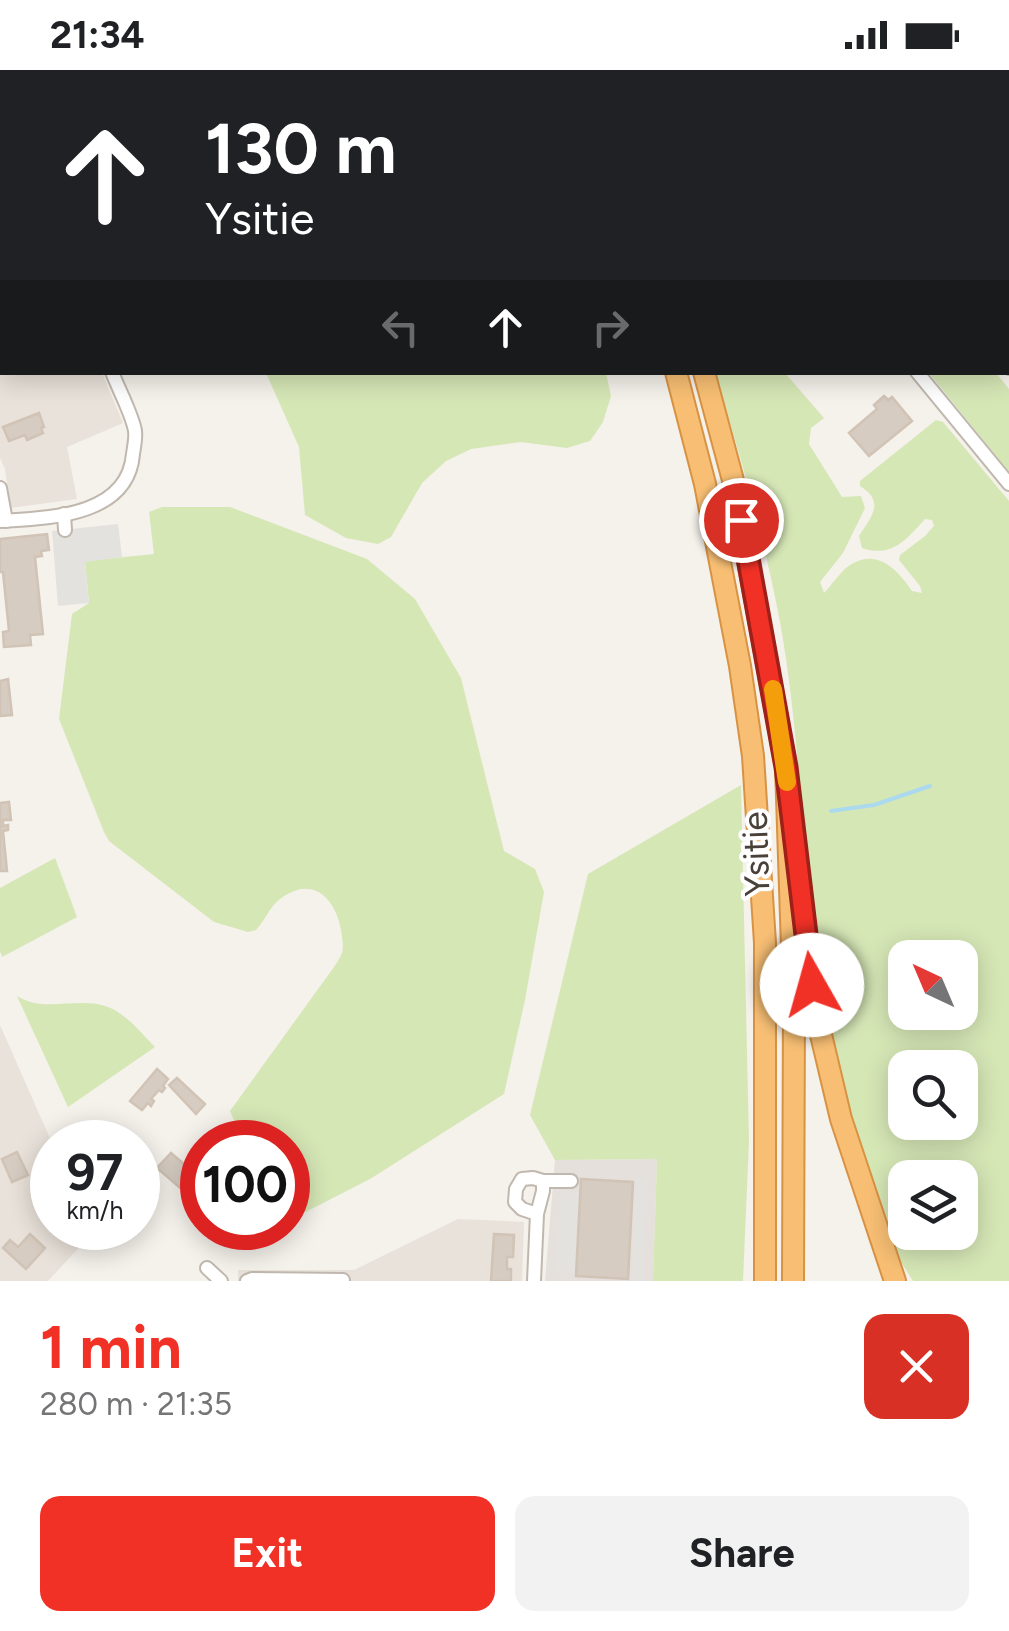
<!DOCTYPE html>
<meta charset="utf-8">
<style>
:root{--surface:#fff;--page:#f2f2f2;--text:#202124;--muted:#757577;--accent:#f13126}
body{margin:0;font-family:Figtree,sans-serif;background:var(--page);color:var(--text);height:100vh;display:flex;flex-direction:column;font-size:38px;white-space:nowrap}
*{box-sizing:border-box;margin:0}
p{font-size:32px;color:var(--muted)}
.icon{flex:none;width:55px;height:55px;fill:none;stroke:currentColor;stroke-width:2;stroke-linecap:round;stroke-linejoin:round}
.map{position:relative;height:1211px;overflow:hidden}
.sheet{display:flex;flex-direction:column;background:var(--surface);flex:1}
.sheet>*{flex:none}
.hud{position:absolute;left:0px;top:0px;width:1010px;height:305px;box-shadow:0 5px 25px #0003;background:#202124;color:#fff;overflow:hidden}
.needle{width:65px;rotate:316deg}
.buttons{position:absolute;left:888px;top:870px;display:grid;gap:20px}
.buttons a{display:grid;place-items:center;width:90px;height:90px;border-radius:20px;background:var(--surface);box-shadow:0 5px 25px #0003;font-size:50px}
.speed{position:absolute;left:30px;top:1050px;display:flex;gap:20px;font-size:50px;font-weight:700;text-align:center}
.speed>*{display:grid;place-content:center;width:130px;height:130px;border-radius:50%;background:var(--surface);box-shadow:0 5px 25px #0003;line-height:1}
.speed small{font-size:25px;font-weight:400}
.speed .limit{border:15px solid #d22;background:#fff;color:#111}
.pin{position:absolute;display:grid;place-items:center;width:85px;height:85px;color:#fff;margin:-42px;border:5px solid #fff;border-radius:50%;box-shadow:0 2px 10px #0007}
.me{position:absolute;width:110px;margin:-55px;rotate:353deg;stroke-linejoin:round;filter:drop-shadow(0 0 8px #0008)}
.turn{display:flex;align-items:center;gap:35px;height:210px;padding:0 40px;font-size:45px}
.turn .icon{width:130px;height:130px;stroke-width:2.5}
.turn b{display:block;font-size:70px;line-height:85px}
.lanes{display:flex;align-items:center;height:95px;padding:0 40px;background:#0003;justify-content:center;gap:50px;direction:ltr}
.lanes .off{opacity:.35}
.round{display:grid;place-items:center;flex:none;width:105px;height:105px;border-radius:20px;background:var(--page)}
.summary{display:flex;align-items:center;justify-content:space-between;height:170px;padding:0 40px}
h1{font-size:60px;font-weight:700;line-height:75px;color:var(--accent)}
.action{display:flex;gap:20px;margin-top:auto;padding:20px 40px}
.action a{flex:1;height:115px;border-radius:20px;background:var(--accent);color:#fff;font-size:40px;font-weight:700;line-height:115px;text-align:center}
.action a+a{background:var(--page);color:var(--text)}
.status{display:flex;justify-content:space-between;align-items:center;height:70px;padding:0 50px;background:var(--surface);direction:ltr}
.status svg{height:28px;fill:currentColor}
.map>svg:first-child{display:block}
.residential{fill:#e9e2da}
.industrial{fill:#e5e0dc}
.green{fill:#d6e7b6;fill-rule:evenodd}
.parking{fill:#e4e2df}
.lines{fill:none;stroke-linecap:round;stroke-linejoin:round}
.stream{stroke:#abd9ee;stroke-width:4}
.building{fill:#d6ccc1;stroke:#d1c3b5;stroke-width:2.5}
.minor-casing{stroke:#c0b8ae;stroke-width:16}
.highway-casing{stroke:#d89243;stroke-width:24}
.minor{stroke:#fff;stroke-width:12}
.highway{stroke:#f8bf74;stroke-width:20}
.route-casing{stroke:#9d2019;stroke-width:25}
.route{stroke:#f13126;stroke-width:18}
.slow{stroke:#f59e0b;stroke-width:18}
.labels{text-anchor:middle;stroke-width:8;stroke-linejoin:round;paint-order:stroke}
.street-label{font-size:35px;fill:#494139;stroke:#fff}
</style>
<div class="status"><b>21:34</b><svg viewBox="0 0 49 12"><path d="M0 12V9h3v3zM5 12V6h3v6zM10 12V3h3v9zM15 12V0h3v12zM26 1h20v11H26zM47 4h2v5h-2z"/></svg></div>
<div class="map">
<svg width="1009" height="1211" viewBox="0 0 1009 1211">
<rect width="100%" height="100%" fill="#f5f1eb"/>
<!-- residential -->
<g class="residential">
<path d="M2,195v107l100,1 21,50 -56,24 10,52 -67,9 -5,-39 -5,-11v-192z"/>
<path d="M0,955l52,118v85h29l4,13 -37,40h-48z"/>
<path d="M458,1149l66,3 -2,59h-284v-11h116z"/>
</g>
<!-- industrial -->
<path class="industrial" d="M657,1089l-4,122h-108l10,-121z"/>
<!-- green -->
<g class="green">
<path d="M0,0h520l1,2h-519v38l-2,-7z"/>
<path d="M266,303h340l5,23 -8,26 -13,19 -23,7 -46,-6 -50,7 -25,12 -24,22 -31,54 -13,7 -32,-6 -41,-23 -6,-68z"/>
<path d="M715,303h70l39,45 -13,10 -2,16 33,53 19,-1 4,12 -22,45 -23,29 4,11c7,-7 14,-18 22,-25 28,-22 50,-1 66,23l10,2 -2,-7 -21,-26 1,-5 25,-19 9,-10 -2,-6 -7,-1c-19,21 -33,39 -63,29l-3,-12c12,-19 27,-34 1,-50v-5l76,-61 7,2 66,79v780h-96l-15,-24 -24,-77 -7,1c-18,-68 -41,-136 -50,-206 -15,-117 -16,-237 -37,-353 -16,-85 -40,-167 -65,-249zM905,888h55v54h-55zM905,998h55v54h-55zM905,1108h55v54h-55z"/>
<path d="M929,303h67l13,16v83z"/>
<path d="M162,437h68l137,52 48,40 46,79 43,173 31,18 9,23 -19,108 -21,94 -134,85 -82,42v-79h-45l-13,-31 104,-144c3,-5 6,-9 8,-14 2,-7 0,-16 -1,-23 -6,-34 -30,-55 -61,-31 -10,7 -15,22 -24,31l-8,2 -34,-10 -105,-81 -5,-9 -45,-113 13,-105 17,-11 -4,-42 69,-7 -5,-42z"/>
<path d="M741,715l8,356 -6,140h-90l4,-122 -102,1 -25,-45 58,-241z"/>
<path d="M55,788l22,59 -75,40 -2,-6v-63z"/>
<path d="M17,926c26,17 60,1 88,10 20,6 36,27 50,41l-87,60z"/>
</g>
<!-- parking -->
<g class="parking">
<path d="M118,454l4,33 -37,5 4,41 -31,3 -6,-75z"/>
<path d="M636,1108l12,1 -5,102h-11z"/>
<path d="M561,1121l17,1 -4,81 -17,-1z"/>
</g>
<g class="lines">
<!-- stream -->
<path class="stream" d="M831,741l43,-6 56,-19"/>
</g>
<!-- building -->
<g class="building">
<path d="M773,0h236v4l-234,-2z"/>
<path d="M884,326l4,4 4,-3 20,24 -43,35 -20,-23 28,-24 -3,-4z"/>
<path d="M39,343l5,14 -3,1 2,5 -16,7 -2,-5 -16,6 -6,-14z"/>
<path d="M47,464l2,16 -8,1 1,5 -7,1 8,77 -13,1 1,10 -27,2 -1,-15 6,-1 -6,-59h-3v-33z"/>
<path d="M8,609l4,36 -12,1v-35z"/>
<path d="M9,732l2,18h-8v6l5,-1v5l-5,1 4,40h-7v-68z"/>
<path d="M157,999l11,10 -5,7 2,2 -3,4 -3,-2 -8,9 3,2 -3,5 -3,-3 -6,7 -12,-9z"/>
<path d="M177,1008l28,26 -9,10 -27,-29z"/>
<path d="M17,1082l11,23 -16,7 -10,-23z"/>
<path d="M171,1083l28,24 -13,16 -29,-25z"/>
<path d="M581,1109l52,3 -5,97 -52,-3z"/>
<path d="M30,1164l15,14 -19,21 -23,-21 7,-8 8,7z"/>
<path d="M494,1164l20,1 -1,22h-6v12h4v12h-20z"/>
</g>
<g class="lines">
<!-- minor casing -->
<g class="minor-casing">
<g id="minor">
<path d="M759,0l3,2"/>
<path d="M1008,296l1,2"/>
<path d="M917,302l92,112"/>
<path d="M0,418l6,33"/>
<path d="M64,444l1,16"/>
<path d="M0,451c48,-3 128,-4 133,-67 1,-7 3,-16 2,-23 -2,-15 -17,-43 -23,-59"/>
<path d="M543,1111h28"/>
<path d="M207,1198l14,13"/>
<path d="M247,1211l5,-2 91,1"/>
<path d="M534,1211l3,-67 6,-23v-10l-10,-3 -11,1 -6,10 -1,13 7,7 15,5"/>
</g>
</g>
<!-- highway casing -->
<g class="highway-casing">
<g id="highway">
<path d="M553,0l1,2"/>
<path d="M587,0l1,2"/>
<path d="M676,302l29,112 35,182 13,90 12,187v338"/>
<path d="M704,302l30,112 52,283 8,241 -1,273"/>
<path d="M802,833l15,115 24,101 54,162"/>
</g>
</g>
<!-- minor -->
<use href="#minor" class="minor"/>
<!-- highway -->
<use href="#highway" class="highway"/>
</g>
<g class="lines">
<!-- route casing -->
<g class="route-casing">
<path id="route" d="M741,450l45,247 26,218"/>
</g>
<!-- route -->
<use href="#route" class="route"/>
<!-- slow -->
<path class="slow" d="M773,619l14,93"/>
</g>
<g class="labels">
<!-- street labels -->
<g class="street-label">
<text transform="translate(756 784) rotate(-92)" y="12">Ysitie</text>
</g>
</g>
</svg>
<div class="buttons">
<a><svg class="needle" viewBox="-14 -14 28 28"><path d="M0-13l5 13h-10z" fill="#e53935"/><path d="M0 13l5-13h-10z" fill="#757577"/></svg></a>
<a><svg class="icon" aria-label="search" viewBox="0 0 24 24"><circle cx="10" cy="10" r="6"/><path d="M15 15l6 6"/></svg></a>
<a><svg class="icon" aria-label="layers" viewBox="0 0 24 24"><path d="M12 4l9 5-9 5-9-5zM3 14l9 5 9-5"/></svg></a>
</div>
<div class="speed"><div>97<small>km/h</small></div><div class="limit">100</div></div>
<div class="pin" style="left:741px;top:450px;background:#d93025"><svg class="icon" aria-label="arrive" viewBox="0 0 24 24"><path d="M6 21V4h12l-3 4 3 4H6"/></svg></div>
<svg class="me" style="left:812px;top:915px" viewBox="-20 -20 40 40"><circle r="19" fill="#fff"/><path d="M0-13L10 11 0 6-10 11z" fill="#f13126"/></svg>
<div class="hud">
<div class="turn"><svg class="icon" aria-label="ahead" viewBox="0 0 24 24"><path d="M12 20V5M6 11l6-6 6 6"/></svg><div><b>130 m</b>Ysitie</div></div>
<div class="lanes"><svg class="icon off" aria-label="left" viewBox="0 0 24 24"><path d="M17 20v-9H6M10 6l-5 5 5 5"/></svg><svg class="icon" aria-label="ahead" viewBox="0 0 24 24"><path d="M12 20V5M6 11l6-6 6 6"/></svg><svg class="icon off" aria-label="right" viewBox="0 0 24 24"><path d="M7 20v-9h11M14 6l5 5-5 5"/></svg></div>
</div>
</div>
<section class="sheet">
<div class="summary"><div><h1>1 min</h1><p>280 m · 21:35</p></div><a class="round" style="background:#d93025;color:#fff"><svg class="icon" aria-label="close" viewBox="0 0 24 24"><path d="M6 6l12 12M18 6L6 18"/></svg></a></div>
<div class="action"><a>Exit</a><a>Share</a></div>
</section>
